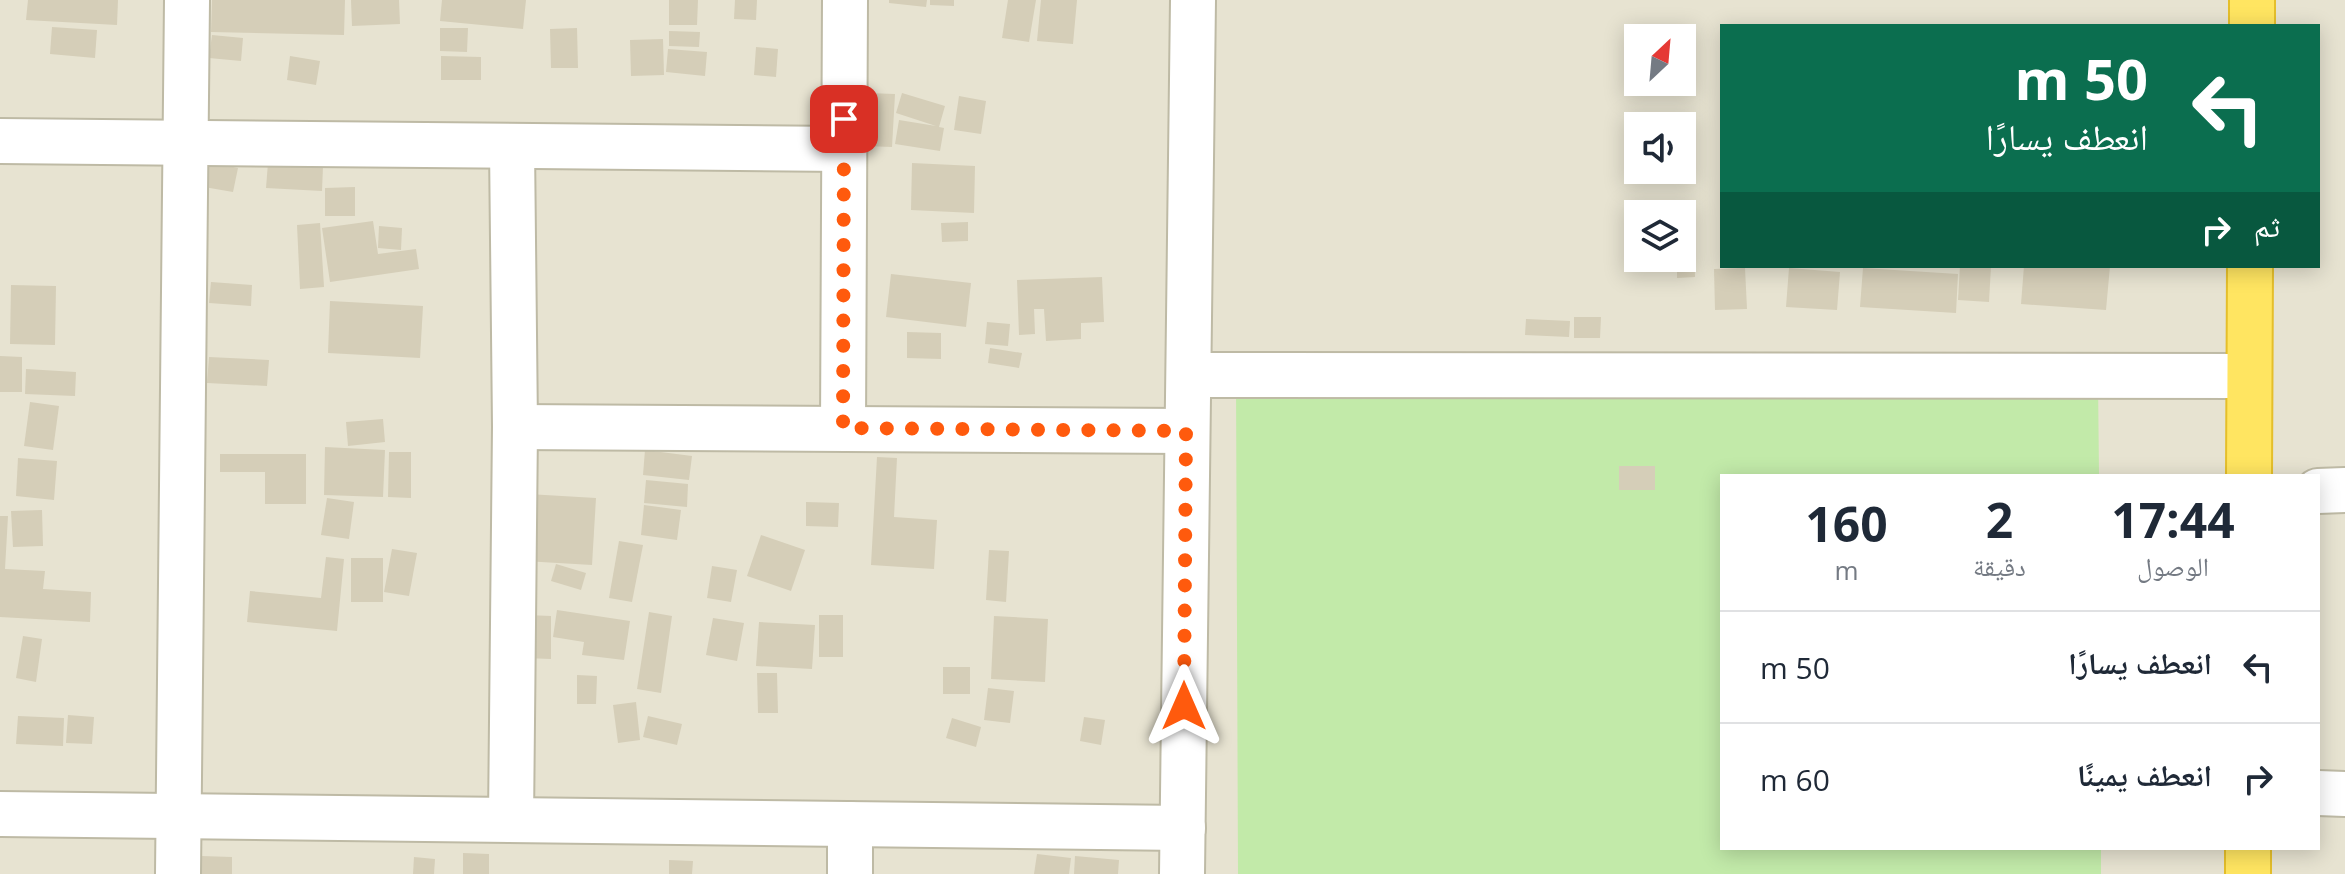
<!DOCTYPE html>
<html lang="ar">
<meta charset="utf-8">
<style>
:root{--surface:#fff;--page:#f2f2f3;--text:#1f2937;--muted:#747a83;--line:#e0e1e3}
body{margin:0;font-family:"Open Sans","Noto Naskh Arabic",sans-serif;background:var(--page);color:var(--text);direction:rtl;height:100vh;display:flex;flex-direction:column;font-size:30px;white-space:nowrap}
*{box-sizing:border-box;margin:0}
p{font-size:26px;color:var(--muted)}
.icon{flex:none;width:44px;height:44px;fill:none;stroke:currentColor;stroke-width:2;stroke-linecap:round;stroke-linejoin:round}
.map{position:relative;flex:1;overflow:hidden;direction:ltr}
.drawer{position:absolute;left:1720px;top:474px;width:600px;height:376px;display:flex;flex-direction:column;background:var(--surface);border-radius:0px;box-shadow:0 4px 20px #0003;direction:rtl}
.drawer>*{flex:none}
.top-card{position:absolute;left:1720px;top:24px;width:600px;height:244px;border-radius:0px;box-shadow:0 4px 20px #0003;direction:rtl;background:#0b6e4f;color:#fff;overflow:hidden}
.needle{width:52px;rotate:26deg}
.tools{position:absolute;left:1624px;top:24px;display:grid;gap:16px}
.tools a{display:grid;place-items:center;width:72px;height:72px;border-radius:0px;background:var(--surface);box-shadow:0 4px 20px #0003;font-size:40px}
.pin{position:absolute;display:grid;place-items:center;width:68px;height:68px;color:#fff;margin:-34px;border-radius:16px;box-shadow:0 4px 12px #0006}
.me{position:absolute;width:88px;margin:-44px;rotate:0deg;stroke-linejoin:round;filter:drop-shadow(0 0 6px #0008)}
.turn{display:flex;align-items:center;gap:28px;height:168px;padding:0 40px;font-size:36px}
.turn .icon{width:104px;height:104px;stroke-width:2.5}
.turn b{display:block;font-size:56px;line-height:68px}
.then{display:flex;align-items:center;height:76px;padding:0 40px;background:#0003;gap:16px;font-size:30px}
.eta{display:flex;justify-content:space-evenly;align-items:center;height:136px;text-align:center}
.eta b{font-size:48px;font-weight:700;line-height:56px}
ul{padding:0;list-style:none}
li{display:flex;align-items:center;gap:24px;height:112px;padding:0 40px;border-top:2px solid var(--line)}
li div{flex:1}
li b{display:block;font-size:30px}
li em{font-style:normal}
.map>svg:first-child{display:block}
.residential{fill:#e7e3d1;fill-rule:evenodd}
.green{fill:#c2eaa9}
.building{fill:#d5ceb8}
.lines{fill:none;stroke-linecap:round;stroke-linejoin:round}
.minor-casing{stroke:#bebaa5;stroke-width:48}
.highway-casing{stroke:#e5bf2b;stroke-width:48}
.minor{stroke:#fff;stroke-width:44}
.highway{stroke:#ffe561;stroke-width:44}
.route{stroke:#ff5a0d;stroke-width:14;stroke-dasharray:0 25.2}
</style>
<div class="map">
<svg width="2345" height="874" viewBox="0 0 2345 874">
<rect width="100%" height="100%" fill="#f3f0e3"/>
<!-- residential -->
<path class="residential" d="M0,0h2345v874h-2345zM1722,26h596v240h-596zM1638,38h44v44h-44zM1638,126h44v44h-44zM1638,214h44v44h-44zM1722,476h596v372h-596z"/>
<!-- green -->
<path class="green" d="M1236,380h862l1,96h-377v372h379v26h-863z"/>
<!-- building -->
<g class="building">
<path d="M28,0h90l-1,25 -91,-5z"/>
<path d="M212,0h133l-1,35 -133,-3z"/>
<path d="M351,0h48l1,24 -48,2z"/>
<path d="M442,0h84l-3,29 -83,-8z"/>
<path d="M669,0h29l-1,25h-28z"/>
<path d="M735,0h22l-1,20 -22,-1z"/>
<path d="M889,0h38l-1,7 -37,-4z"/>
<path d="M930,0h24v6l-24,-1z"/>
<path d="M1008,0h28l-7,42 -27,-4z"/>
<path d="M1041,0h36l-4,44 -36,-3z"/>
<path d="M52,27l45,3 -2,28 -45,-4z"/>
<path d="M440,28h28l-1,24 -27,-1z"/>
<path d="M577,28l1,40h-27l-1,-39z"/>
<path d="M669,31l31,1 -1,15 -30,-1z"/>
<path d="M212,35l31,3 -2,23 -32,-3z"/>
<path d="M663,39l1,36 -33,1 -1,-36z"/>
<path d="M756,47l22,2 -2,28 -22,-2z"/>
<path d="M668,49l39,3 -2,24 -39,-4z"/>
<path d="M290,56l30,5 -4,24 -29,-5z"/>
<path d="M441,56l40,1v23h-40z"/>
<path d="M868,93l27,1 -3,53 -27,-1z"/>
<path d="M902,93l43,13 -6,21 5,1 -4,23 -45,-7 4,-24 37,6 -40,-13z"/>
<path d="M959,96l27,5 -5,33 -27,-4z"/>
<path d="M209,162l29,6 -5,24 -29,-5z"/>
<path d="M268,163l55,3 -1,25 -56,-3z"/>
<path d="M912,163l63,3 -1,47 -63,-3z"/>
<path d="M355,187v29h-30v-28z"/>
<path d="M373,221l5,33 38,-5 3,20 -89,13 -8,-54z"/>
<path d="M968,222v19l-26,1 -1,-19z"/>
<path d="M320,223l4,64 -24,2 -3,-64z"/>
<path d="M379,226l23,2 -1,22 -23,-2z"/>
<path d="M1682,233h12l1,44 -18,1v-20h5z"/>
<path d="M1960,266h31l-2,36 -31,-2z"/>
<path d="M2024,266h86l-4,44 -85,-6z"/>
<path d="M1745,268l2,41 -32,1 -1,-41z"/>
<path d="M1789,268l51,4 -3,38 -51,-3z"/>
<path d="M1863,268l95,6 -2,39 -96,-6z"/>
<path d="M891,274l80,9 -5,44 -80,-10z"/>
<path d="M1102,277l2,45 -23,1v16l-35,2 -2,-32h-10l1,25 -16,1 -2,-55z"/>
<path d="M211,282l41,3 -1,21 -42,-3z"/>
<path d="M11,285l45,1 -1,59 -45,-1z"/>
<path d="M330,301l93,5 -3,52 -92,-5z"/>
<path d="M1574,317h27l-1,21h-26z"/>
<path d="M1526,319l44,2 -1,16 -44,-2z"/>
<path d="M987,322l23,2 -2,22 -23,-2z"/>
<path d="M907,332l34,1v26l-34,-1z"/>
<path d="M990,348l32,5 -3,15 -31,-5z"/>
<path d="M0,356l22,1v35h-22z"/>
<path d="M209,357l60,3 -2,26 -60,-3z"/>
<path d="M26,369l50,3 -1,24 -50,-2z"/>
<path d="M30,402l29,4 -6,44 -29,-4z"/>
<path d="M383,419l2,23 -37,4 -2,-24z"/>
<path d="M325,447l60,3 -2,47 -59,-2z"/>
<path d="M645,450l47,6 -3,24 -46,-5z"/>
<path d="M389,452h22v46l-23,-1z"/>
<path d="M220,454h86v50h-41v-32h-45z"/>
<path d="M877,457l20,1 -3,59 43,3 -3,49 -63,-4z"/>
<path d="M18,458l39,3 -3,39 -38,-4z"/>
<rect x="1619" y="466" width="36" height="24"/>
<path d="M646,480l42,4 -1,23 -43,-4z"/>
<path d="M528,494l68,4 -4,67 -68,-4z"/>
<path d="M327,498l27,4 -5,37 -28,-4z"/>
<path d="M806,502l33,1 -1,24 -32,-1z"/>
<path d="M644,505l37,5 -4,30 -36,-5z"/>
<path d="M42,510l1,36 -30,1 -2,-36z"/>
<path d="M0,516h8l-3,53 40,2 -2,18 48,3 -1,30 -90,-5z"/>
<path d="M761,535l44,15 -14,41 -44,-15z"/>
<path d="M619,541l24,4 -11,57 -23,-4z"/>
<path d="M392,549l25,4 -8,43 -25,-4z"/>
<path d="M989,550l20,1 -3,51 -20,-2z"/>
<path d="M326,557l18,2 -7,72 -90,-9 3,-31 71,7z"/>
<rect x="351" y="558" width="32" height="44"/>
<path d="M556,564l30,9 -5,17 -30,-9z"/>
<path d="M712,566l25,4 -6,32 -24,-4z"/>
<path d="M557,610l73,11 -6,39 -42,-5 2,-13 -31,-5z"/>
<path d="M649,612l23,4 -11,77 -24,-4z"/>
<path d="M526,615l25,1v43l-26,-1z"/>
<rect x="819" y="615" width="24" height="42"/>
<path d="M994,616l54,3 -3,63 -54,-3z"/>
<path d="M713,618l31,5 -7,38 -31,-6z"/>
<path d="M759,622l56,3 -3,44 -56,-3z"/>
<path d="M23,636l19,3 -6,43 -20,-4z"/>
<rect x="943" y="667" width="27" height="27"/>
<path d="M757,673h20l1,40h-20z"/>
<path d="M577,675l20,1 -1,28h-19z"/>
<path d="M988,688l26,3 -4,32 -26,-3z"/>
<path d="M636,702l4,38 -22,3 -5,-38z"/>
<path d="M68,715l26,2 -2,27 -26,-1z"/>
<path d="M18,716l46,2 -1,28 -47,-2z"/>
<path d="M648,716l34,8 -5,21 -34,-8z"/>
<path d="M1084,717l21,3 -4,25 -21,-4z"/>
<path d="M952,718l29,9 -5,20 -30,-9z"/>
<path d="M463,853l26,1v20h-26z"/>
<path d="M1037,854l34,4 -2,16h-35z"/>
<path d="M201,856l31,1v17h-31z"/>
<path d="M1075,856l44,4 -1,14h-44z"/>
<path d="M414,857l21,2 -1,15h-21z"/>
<path d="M669,860l24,1 -1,13h-23z"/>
</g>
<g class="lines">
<!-- minor casing -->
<g class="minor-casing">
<g id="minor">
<path d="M0,141l844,8"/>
<path d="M1189,375l1060,1"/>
<path d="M515,427l671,4"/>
<path d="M843,428l2,-428"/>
<path d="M2318,491l27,-1"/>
<path d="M2318,793l27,1"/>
<path d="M0,814l1183,14"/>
<path d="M511,820l4,-393 -3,-281"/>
<path d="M178,874l9,-874"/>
<path d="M850,874v-50"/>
<path d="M1182,874l11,-874"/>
</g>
</g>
<!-- highway casing -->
<g class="highway-casing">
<g id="highway">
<path d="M2252,26v-26"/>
<path d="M2249,476l1,-210"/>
<path d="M2248,848v26"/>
</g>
</g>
<!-- minor -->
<use href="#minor" class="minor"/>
<!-- highway -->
<use href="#highway" class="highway"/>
</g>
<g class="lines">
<!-- route -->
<path class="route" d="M844,119l-1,309 343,3 -2,275"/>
</g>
</svg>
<div class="tools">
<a><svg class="needle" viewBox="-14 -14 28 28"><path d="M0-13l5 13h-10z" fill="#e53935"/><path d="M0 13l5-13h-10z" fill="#747a83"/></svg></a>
<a><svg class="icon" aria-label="sound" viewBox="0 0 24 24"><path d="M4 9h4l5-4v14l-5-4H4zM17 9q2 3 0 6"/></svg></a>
<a><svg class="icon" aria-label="layers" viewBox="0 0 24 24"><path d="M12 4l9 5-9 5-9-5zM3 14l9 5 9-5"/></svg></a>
</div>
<div class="pin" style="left:844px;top:119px;background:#d93025"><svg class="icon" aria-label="arrive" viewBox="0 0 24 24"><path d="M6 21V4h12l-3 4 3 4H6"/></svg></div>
<svg class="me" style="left:1184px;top:706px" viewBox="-20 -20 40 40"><path d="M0-17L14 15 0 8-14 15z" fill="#ff5a0d" stroke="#fff" stroke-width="4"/></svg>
<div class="top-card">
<div class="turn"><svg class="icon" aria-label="left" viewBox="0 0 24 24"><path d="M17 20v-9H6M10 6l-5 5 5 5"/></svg><div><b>50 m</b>انعطف يسارًا</div></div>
<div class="then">ثم<svg class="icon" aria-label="right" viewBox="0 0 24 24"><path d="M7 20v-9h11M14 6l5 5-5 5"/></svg></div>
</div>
<section class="drawer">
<div class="eta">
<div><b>17:44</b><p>الوصول</p></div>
<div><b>2</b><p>دقيقة</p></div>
<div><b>160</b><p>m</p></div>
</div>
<ul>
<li><svg class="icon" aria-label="left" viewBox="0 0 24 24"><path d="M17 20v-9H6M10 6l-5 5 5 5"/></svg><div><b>انعطف يسارًا</b></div><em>50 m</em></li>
<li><svg class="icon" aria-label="right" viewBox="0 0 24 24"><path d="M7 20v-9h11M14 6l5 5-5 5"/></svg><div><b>انعطف يمينًا</b></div><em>60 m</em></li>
</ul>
</section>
</div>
